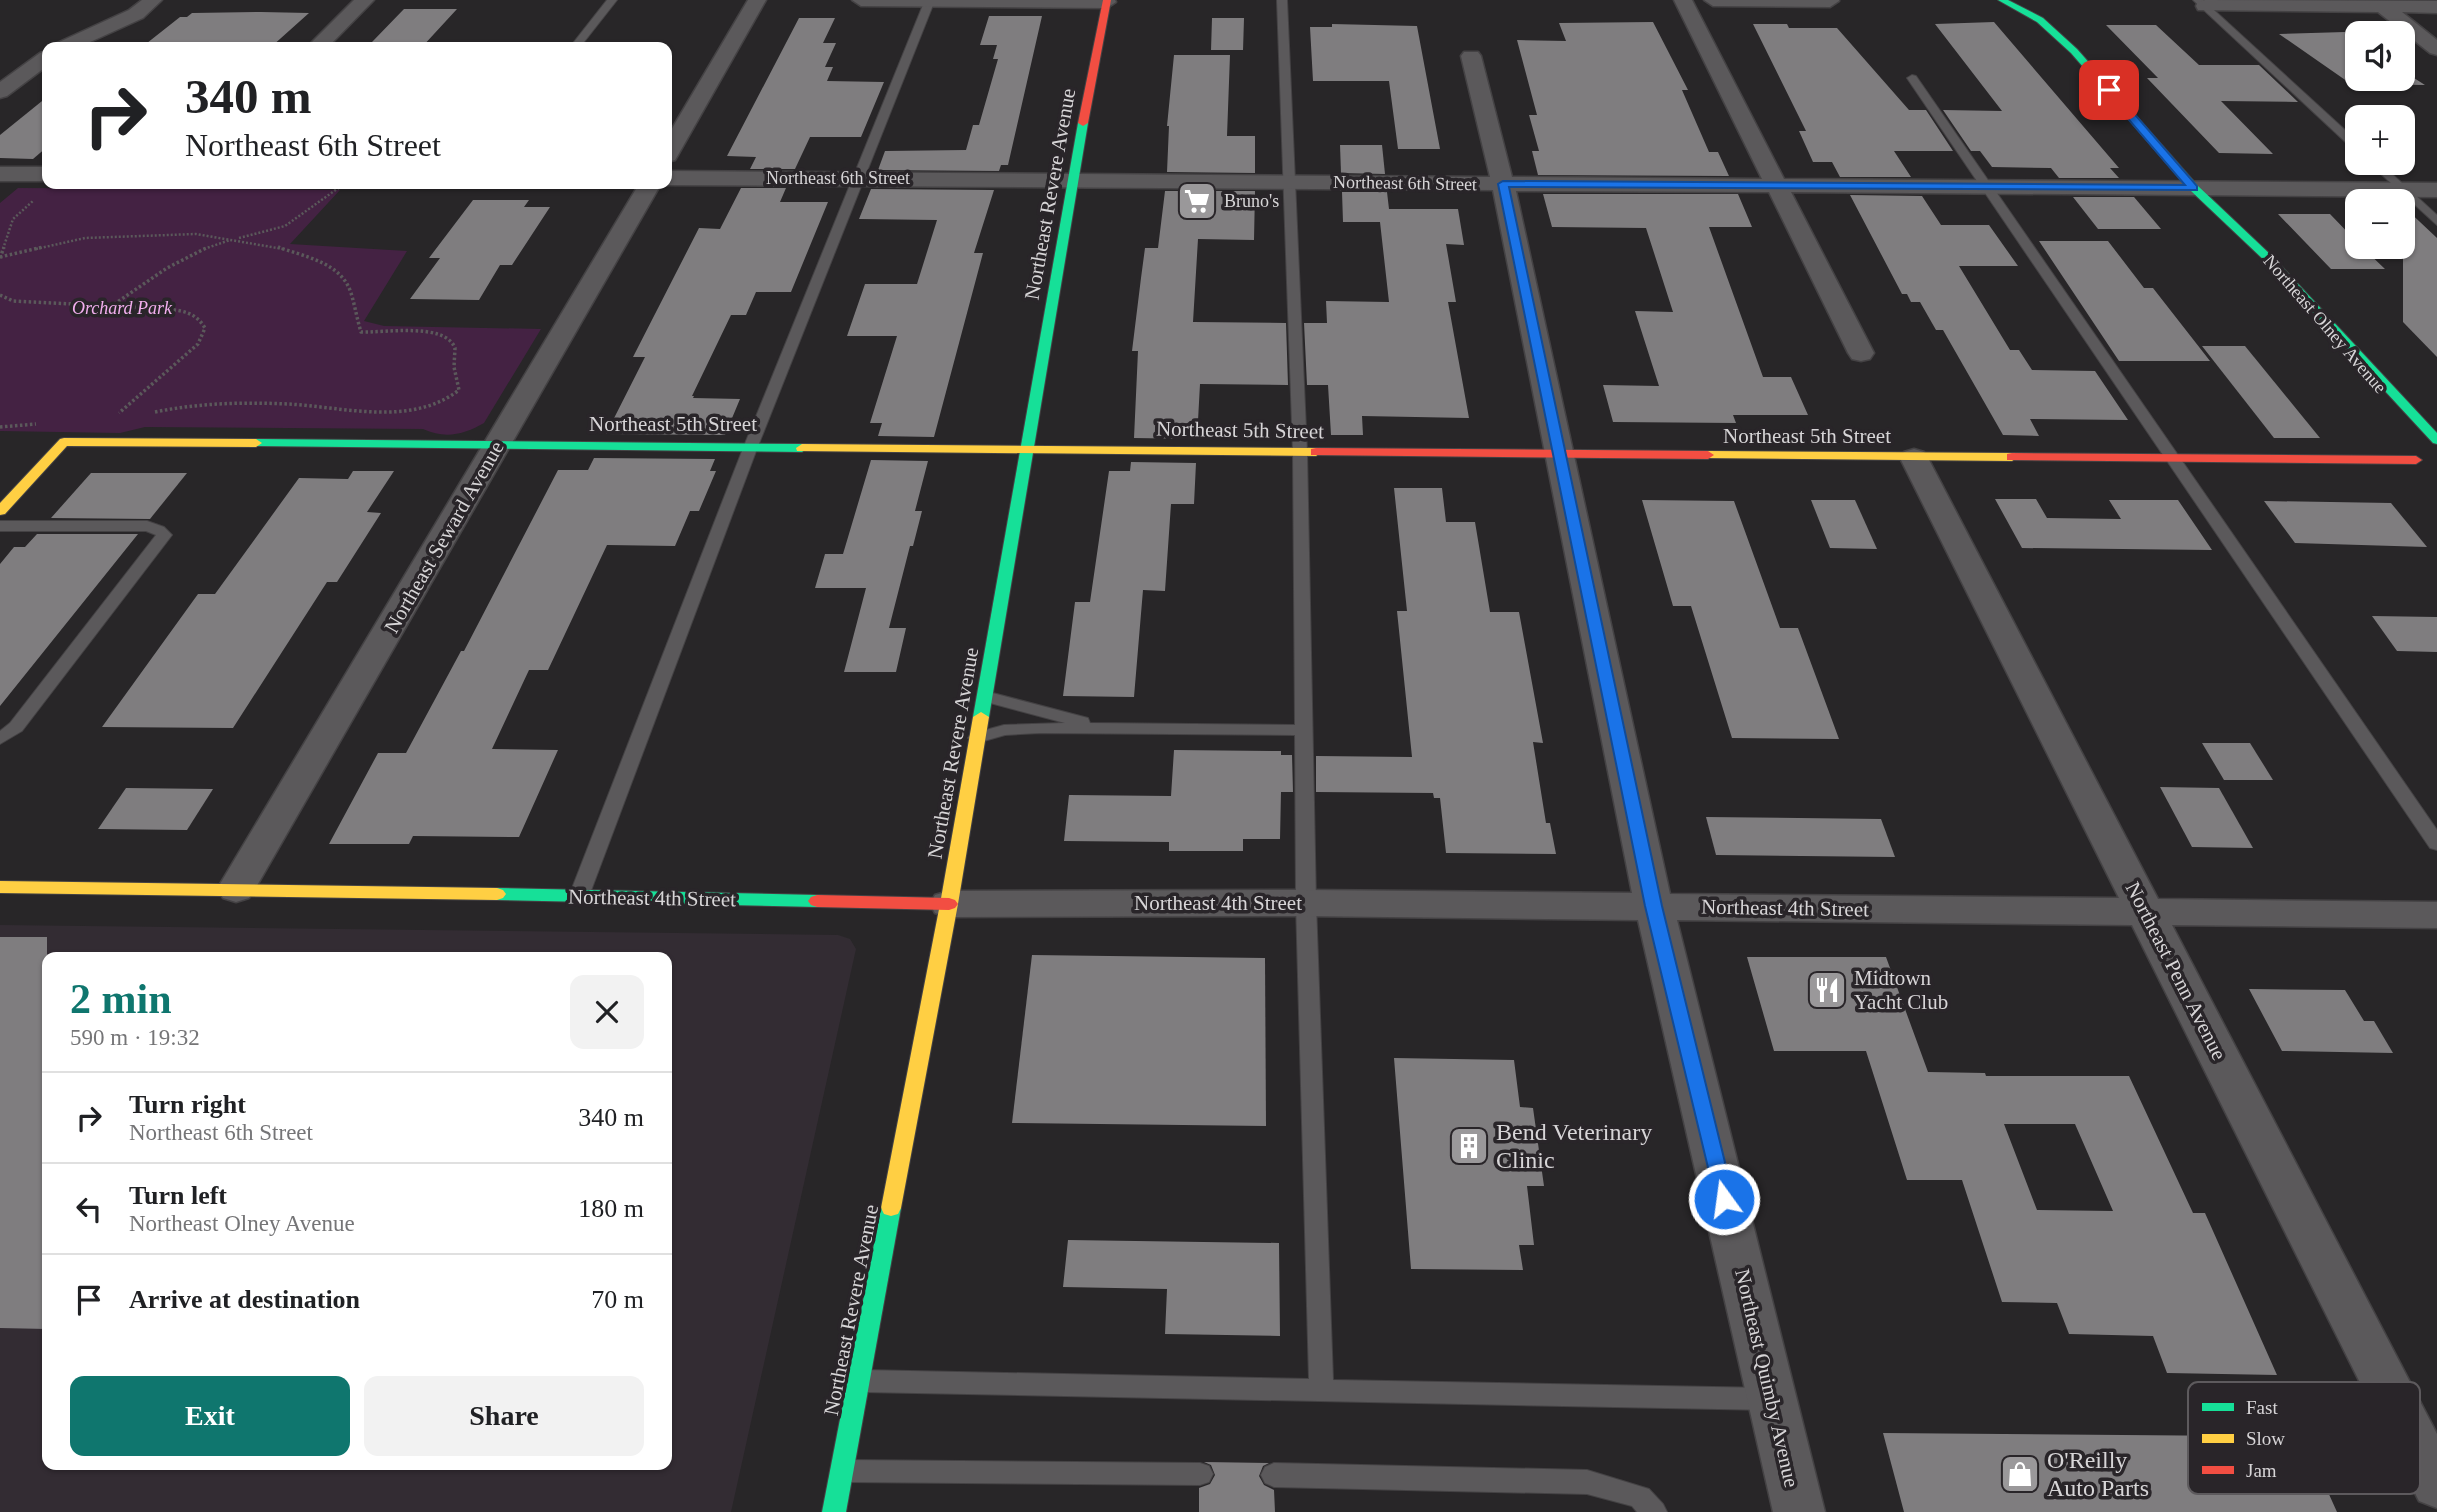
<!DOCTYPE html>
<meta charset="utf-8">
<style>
:root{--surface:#fff;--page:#f2f2f2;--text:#202124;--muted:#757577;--line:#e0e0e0;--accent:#0f766e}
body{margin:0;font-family:Georgia,serif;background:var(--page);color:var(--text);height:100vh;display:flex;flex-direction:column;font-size:26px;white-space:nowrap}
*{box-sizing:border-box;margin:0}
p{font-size:23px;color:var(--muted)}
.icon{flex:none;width:38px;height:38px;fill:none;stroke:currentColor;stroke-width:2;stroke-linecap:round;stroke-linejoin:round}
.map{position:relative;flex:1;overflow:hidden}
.side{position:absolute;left:42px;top:952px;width:630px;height:518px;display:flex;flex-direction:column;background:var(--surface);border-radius:14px;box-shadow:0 2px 5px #0004}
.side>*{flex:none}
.guide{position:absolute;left:42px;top:42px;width:630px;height:147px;border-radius:14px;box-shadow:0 2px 5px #0004;background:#fff;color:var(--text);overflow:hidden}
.tools{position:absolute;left:2345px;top:21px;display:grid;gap:14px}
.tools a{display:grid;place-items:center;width:70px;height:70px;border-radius:14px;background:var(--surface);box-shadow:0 2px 5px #0004;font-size:35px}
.pin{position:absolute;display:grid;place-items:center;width:60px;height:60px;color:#fff;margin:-30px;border-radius:14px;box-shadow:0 4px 10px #0006}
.me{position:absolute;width:77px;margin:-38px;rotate:346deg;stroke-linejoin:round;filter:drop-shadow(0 0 5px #0008)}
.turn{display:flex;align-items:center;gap:24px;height:147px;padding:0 28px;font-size:32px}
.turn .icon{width:91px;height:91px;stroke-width:2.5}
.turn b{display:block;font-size:49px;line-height:60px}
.round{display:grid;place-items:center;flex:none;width:74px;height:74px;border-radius:14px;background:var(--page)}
.headline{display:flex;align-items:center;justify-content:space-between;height:119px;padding:0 28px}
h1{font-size:42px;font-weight:700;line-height:52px;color:var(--accent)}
.button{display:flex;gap:14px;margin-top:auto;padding:14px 28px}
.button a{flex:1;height:80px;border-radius:14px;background:var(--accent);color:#fff;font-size:28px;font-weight:700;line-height:80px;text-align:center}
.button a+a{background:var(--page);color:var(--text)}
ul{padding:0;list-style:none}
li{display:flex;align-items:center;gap:21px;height:91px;padding:0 28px;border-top:2px solid var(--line)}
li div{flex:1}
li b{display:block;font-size:26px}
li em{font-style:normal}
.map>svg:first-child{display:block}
.built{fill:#332c33;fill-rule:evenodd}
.green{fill:#442243}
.building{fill:#7f7d7f;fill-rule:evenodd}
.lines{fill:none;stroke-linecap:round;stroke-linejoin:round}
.lane-casing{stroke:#444244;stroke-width:2}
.street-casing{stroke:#444244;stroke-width:3}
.fast-casing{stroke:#444244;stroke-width:2}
.slow-casing{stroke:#444244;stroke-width:2}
.jam-casing{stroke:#444244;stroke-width:2}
.path-far1{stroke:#5b595b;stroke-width:2.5;stroke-dasharray:2 2;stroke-linecap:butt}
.path{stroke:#5b595b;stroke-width:3.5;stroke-dasharray:2.5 2.5;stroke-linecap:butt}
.lane{fill:#5b595b;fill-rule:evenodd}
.street{fill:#5b595b;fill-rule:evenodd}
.fast{fill:#16e098;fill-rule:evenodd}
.slow{fill:#ffcf43;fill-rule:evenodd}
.jam{fill:#f24e42;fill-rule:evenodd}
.route{fill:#1a73e8;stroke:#114b97;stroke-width:2}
.labels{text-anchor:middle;stroke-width:7;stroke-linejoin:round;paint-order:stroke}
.far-street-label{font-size:18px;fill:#d7d5d7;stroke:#292529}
.far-poi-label{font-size:18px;fill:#d7d5d7;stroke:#292529;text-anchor:start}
.far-park-label{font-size:18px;font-style:italic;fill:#f1aeed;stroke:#292529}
.street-label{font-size:21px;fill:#d7d5d7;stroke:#292529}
.poi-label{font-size:21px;fill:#d7d5d7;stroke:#292529;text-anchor:start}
.near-poi-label{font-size:24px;fill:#d7d5d7;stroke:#292529;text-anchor:start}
.key{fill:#292529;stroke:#5d5a5d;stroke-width:2}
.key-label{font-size:19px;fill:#d7d5d7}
</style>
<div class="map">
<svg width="2437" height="1512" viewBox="0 0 2437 1512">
<rect width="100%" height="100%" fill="#282628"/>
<!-- built -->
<path class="built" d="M0,925l838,10 12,4 6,10 -125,563h-731zM47,957h620v508h-620z"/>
<!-- green -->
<path class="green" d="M18,188l322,2 -50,54 117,7 -43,70 20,5 157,3 -57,94c-21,12 -39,16 -61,6l-278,-2 -25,6 -120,-2v-228z"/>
<!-- building -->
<g class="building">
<path d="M404,9h53l-35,38h-47l5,-5h-8z"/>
<path d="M261,12l48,1 -38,34h-129l38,-30h7l5,-4z"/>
<path d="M989,16h53l-34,149h-7l-2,6 -121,-1 7,-19 81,-1 7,-25h6l19,-66h-5l4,-14h-17z"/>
<path d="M799,18h36l-12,25h13l-11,24h8l-6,14 57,1 -23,55h-51l-15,32h-45l6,-12 -29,-1z"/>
<path d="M1212,18h32l-1,32h-32z"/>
<path d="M1653,22l35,68h-6l27,62h9l11,24 -191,-1 -6,-24h7l-10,-36h8l-20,-75 49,1 -7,-18z"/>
<path d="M1994,22l125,146h-9l9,10h-60l-8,-10 -59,-1 -12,-16h-9l-28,-41 59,1 -67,-87z"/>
<path d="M1332,24l85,2 23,123h-42l-9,-68h-76l-3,-54h22z"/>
<path d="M1753,24h34l2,4h48l72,82h17l27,41h-59l17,26h-71l-8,-15h-19l-14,-31h7z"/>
<path d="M2106,25h50l43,40h60l39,37 -77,-1 52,53 -54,-1 -72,-75h11z"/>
<path d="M2345,32l12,9v38h46v-8l22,14 -74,-1 -72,-50z"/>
<path d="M1174,55h56l-3,81h28v37l-88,-1 2,-46h-2z"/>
<path d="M47,97v50l-14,12 -33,-1v-23z"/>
<path d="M1340,145h42l3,29 -44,-1z"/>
<path d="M741,188h45l-6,14h48l-37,90h-35l-10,23h-15l-39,81h2l-1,2 47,1 -15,36 -119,-1 39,-77h-12l66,-129 21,1z"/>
<path d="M871,189l123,1 -20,63h9l-49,184 -56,-1 4,-13h-12l27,-87h-50l18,-52h52l20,-64 -78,-1z"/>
<path d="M1165,191h90l-1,49 -56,-1 -5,83 93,1 2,62 -88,-1 -3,55 -63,-1 4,-87h-6l9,-73 4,-30h13z"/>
<path d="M1342,192h45l2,17h69l6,36 -18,-1 10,58h-8l21,116 -107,-2 1,19h-32l-3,-50h-21l-3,-62h23l-1,-22 63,1 -9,-80h-37z"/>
<path d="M1543,194h195l14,33h-43l54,150h28l17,38h-75l3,8 -123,-1 -10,-37 56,1 -24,-75 38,1 -27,-84 -94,-1z"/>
<path d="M1850,195l72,1 19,29h48l29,41h-59l51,84h9l13,20 63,1 33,49 -98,-1 9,17 -36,-1 -60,-105h-7l-16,-28h-9l-4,-8h-5z"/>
<path d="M2073,197h61l27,32h-63z"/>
<path d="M473,200h56l-5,7h26l-38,58h-12l-21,35 -69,-1 30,-41h-11z"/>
<path d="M2403,206l34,32v119l-34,-35z"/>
<path d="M2278,214h52l27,28v5h5l23,22h-54z"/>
<path d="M2039,241h69l36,47h9l57,73h-91z"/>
<path d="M2202,346h43l75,92h-46z"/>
<path d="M594,458l121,1 -5,12h6l-17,40h-9l-15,35 -68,-1 -59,125h-19l-37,79 66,1 -39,87 -106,-1 -4,8h-80l49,-91h28l55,-102h3l94,-181h30z"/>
<path d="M871,460l57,1 -13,50h7l-9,35h-3l-21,82h17l-10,44h-52l22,-84h-51l10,-34h18z"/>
<path d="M1131,462l65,1 -2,41h-23l-6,87 -22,-1 -9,107 -71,-1 12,-94h15l19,-131h21z"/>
<path d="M353,471h41l-27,41 14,1 -44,69h-10l-94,146 -131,-1 96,-133h17l84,-116 49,1z"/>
<path d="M91,473h96l-37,46 -99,-1z"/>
<path d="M1394,488h48l4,34h29l15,90h29l24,131 -10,-1 13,81h4l6,31 -110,-1 -6,-55h-6l-1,-5 -117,-1v-36l96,1 -15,-146h10z"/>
<path d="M1995,499h41l11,19 74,1 -12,-19h69l34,50 -190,-2z"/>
<path d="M1642,500l92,1 46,127h18l41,111 -107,-1 -41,-132h-18z"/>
<path d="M1811,500h44l22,49 -47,-1z"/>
<path d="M2264,501l127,2 36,44 -132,-4z"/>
<path d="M37,534h101l-138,172v-142l14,-17h11z"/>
<path d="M2372,616l65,1v35l-40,-1z"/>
<path d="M2202,743h48l23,37h-49z"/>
<path d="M1174,750l107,1v4h11l1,37h-12l-1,47h-37v12h-74v-9l-105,-1 5,-46 102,1z"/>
<path d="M2160,787l59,1 34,60 -61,-1z"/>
<path d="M126,788l87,1 -26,41 -89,-1z"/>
<path d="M1706,817l175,2 14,38 -179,-2z"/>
<path d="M0,937h47v392l-47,-1z"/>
<path d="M1032,955l233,3 1,168 -254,-3z"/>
<path d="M1747,957h139l42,115 57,1 1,3h143l64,137h12l72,162 -110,-2 -14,-37 -84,-2 -12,-31 -55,-1 -40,-122h-55l-41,-129h-92zM2004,1124h71l38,87 -76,-1z"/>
<path d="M2249,989l96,1 19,31h10l19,32 -111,-2z"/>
<path d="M1394,1058l120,2 6,47 13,1 11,78h-17l7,59h-15l4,25 -112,-1z"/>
<path d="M1068,1240l211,3 1,93 -115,-2 2,-45 -104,-2z"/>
<path d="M1883,1433l361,3 16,33 58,1 19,42h-433z"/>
<path d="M1204,1462l65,1 -6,3 -4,10 5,9 10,5 1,22h-76v-24l11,-4 5,-9 -4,-10z"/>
</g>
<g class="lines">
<!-- lane casing -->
<g class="lane-casing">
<g id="lane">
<path d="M607,0h10l-37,47h-10z"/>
<path d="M925,0h10l-177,446 -169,450 -3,5h-14l-3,-5 175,-450z"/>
<path d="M1277,0h10l20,452 9,451 17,477 436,8 9,3 3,8 -3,8 -9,3 -906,-18 -9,-4 -3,-7 3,-7 9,-4 446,9 -13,-476 -1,-168 -255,-2 -35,2 -28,8 -9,-5 3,-4 33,-9 61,-2 -86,-23 -2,-4 8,-5 103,27 2,5 205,2 -2,-273z"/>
<path d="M2193,0h10l154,141v9l-4,-1z"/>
<path d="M1912,75l4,1 521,754v20l-7,-2 -523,-770z"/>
<path d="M2369,163h11l57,52v10z"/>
<path d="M0,521h147l17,6 8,8 -150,196 -22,13v-13l10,-8 146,-188 -10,-4h-146z"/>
<path d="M846,1460l354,3 9,3 4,8 -4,8 -9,3 -354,-3 -9,-3 -4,-8 4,-8z"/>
<path d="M1274,1463l313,7 62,19 14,15 4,8h-30l-5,-6 -45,-12 -313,-7 -9,-4 -4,-8 4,-8z"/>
</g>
</g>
<!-- street casing -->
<g class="street-casing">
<g id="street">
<path d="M142,0h20l-19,18 -64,29h-25l3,-4 72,-33z"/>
<path d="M354,0h20l-46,47h-21z"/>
<path d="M748,0h18l-88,155 -3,5 -8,2v-25z"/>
<path d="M852,0h263l1,2 -9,6 -246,-2z"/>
<path d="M1674,0h18l92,179 653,4v14l-646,-5 83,161 -4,6 -9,2 -9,-2 -4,-6 -79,-161 -253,-1 154,703 449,4 -219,-440 4,-6 10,-3 10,3 4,6 230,441 279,3v26l-265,-3 265,509v74l-18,-7 -287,-576 -455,-5 148,592h-52l-135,-592 -332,-4 -357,1 -14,-4 -5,-9 5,-9 14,-4 357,-1 326,3 -139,-703 -826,-5 -4,-1h4v-13l823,6 -29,-121 3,-4h14l3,4 31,121 250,2z"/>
<path d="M1704,0h135v1l-9,6 -117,-1z"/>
<path d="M2205,0l232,1v12l-35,-1 35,28v15l-7,-2 -52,-41 -180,-2 -2,-4 2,-4z"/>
<path d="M47,51v15l-40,30 -7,2v-16l40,-29z"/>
<rect x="0" y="167" width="47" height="14"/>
<path d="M639,184h22l-406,705 -6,9 -13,4 -13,-4 -6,-9z"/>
</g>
</g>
<!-- fast casing -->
<g class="fast-casing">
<g id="fast">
<path d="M1998,0h10l35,18 34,31 121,137 75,71 164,176v11l-4,-1 -168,-182 -75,-71 -119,-137 -34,-31z"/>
<path d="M1083,120l5,3 -99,594 -8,5 -8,-5 105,-594z"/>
<path d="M256,439l546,5 6,4 -6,4 -550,-6v-6z"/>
<path d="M497,888l320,7 6,2 3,4 -3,4 -6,2 -320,-7 -6,-2 -3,-4 3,-4z"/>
<path d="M891,1200l7,2 3,6 -55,304h-24l59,-304 3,-6z"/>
</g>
</g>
<!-- slow casing -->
<g class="slow-casing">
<g id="slow">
<path d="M64,438l192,1 6,4 -6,4 -189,-1 -62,68 -5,1v-12l60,-64z"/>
<path d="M802,444l514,4 6,4 -6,4 -519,-5 -1,-3z"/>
<path d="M1708,451l304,2 6,4 -6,4 -309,-3 -1,-3z"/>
<path d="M981,712l8,5 -31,187 -57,304 -3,6 -7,2 -7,-2 -3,-6 59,-304 33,-187z"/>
<path d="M0,881l497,7 6,2 3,4 -3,4 -6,2 -497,-7z"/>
</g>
</g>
<!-- jam casing -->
<g class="jam-casing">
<g id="jam">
<path d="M1103,0h8l-23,123 -5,3 -5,-3z"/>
<path d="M1316,448l392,3 6,4 -6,4 -397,-4v-6z"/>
<path d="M2012,453l404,3 6,4 -6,4 -409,-4v-6z"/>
<path d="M817,895l132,3 6,2 3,4 -3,4 -6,2 -132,-3 -6,-2 -3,-4 3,-4z"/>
</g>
</g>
<!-- path-far1 -->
<g class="path-far1">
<path d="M239,238l46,-12 59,-42"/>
<path d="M3,249l10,-30 20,-18"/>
<path d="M36,249l49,-11 111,-4 87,15"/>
<path d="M204,249l26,-9"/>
</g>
<!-- path -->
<g class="path">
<path d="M0,257l43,-10"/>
<path d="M0,258l4,-11"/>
<path d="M0,295l13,6 155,8c16,2 28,4 37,19l-7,16 -79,69"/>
<path d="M110,307l57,-39 41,-21"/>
<path d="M155,412c44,-9 88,-10 133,-8 56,3 123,23 171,-14l-5,-23 1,-19c-10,-26 -71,-15 -94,-16 -4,-13 -6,-26 -10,-39 -10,-31 -46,-36 -73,-46"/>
<path d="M0,427l36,-3"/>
</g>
<!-- lane -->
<use href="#lane" class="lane"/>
<!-- street -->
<use href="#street" class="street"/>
<!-- fast -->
<use href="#fast" class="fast"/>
<!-- slow -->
<use href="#slow" class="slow"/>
<!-- jam -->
<use href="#jam" class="jam"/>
</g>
<!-- route -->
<path class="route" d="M2105,88h7l85,98v4l-688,-3 153,719 72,293 -3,6 -7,2 -7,-2 -72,-299 -147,-722 5,-3 682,4 -80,-93z"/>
<!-- icons -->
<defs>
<g id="supermarket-square" transform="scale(2.0125)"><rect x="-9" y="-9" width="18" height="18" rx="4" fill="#9a989a" stroke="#292529"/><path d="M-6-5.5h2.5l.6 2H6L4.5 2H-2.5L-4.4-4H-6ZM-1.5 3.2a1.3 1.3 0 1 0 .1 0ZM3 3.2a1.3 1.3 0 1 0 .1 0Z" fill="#fff"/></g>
<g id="restaurant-square" transform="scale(2.0125)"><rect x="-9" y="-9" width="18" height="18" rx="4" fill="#9a989a" stroke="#292529"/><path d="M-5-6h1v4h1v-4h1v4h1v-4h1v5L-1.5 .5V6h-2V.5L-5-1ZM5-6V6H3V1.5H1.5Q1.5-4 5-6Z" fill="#fff"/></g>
<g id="building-square" transform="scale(2.0125)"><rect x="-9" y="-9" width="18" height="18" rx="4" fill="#9a989a" stroke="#292529"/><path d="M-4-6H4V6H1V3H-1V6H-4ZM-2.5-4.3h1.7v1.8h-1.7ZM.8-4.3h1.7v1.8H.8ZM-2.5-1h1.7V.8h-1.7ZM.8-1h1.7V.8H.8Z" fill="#fff"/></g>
<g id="shop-square" transform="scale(2.0125)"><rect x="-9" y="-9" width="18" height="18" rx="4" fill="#9a989a" stroke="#292529"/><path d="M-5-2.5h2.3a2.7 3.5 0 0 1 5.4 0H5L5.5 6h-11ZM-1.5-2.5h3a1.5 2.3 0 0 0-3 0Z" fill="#fff"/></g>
</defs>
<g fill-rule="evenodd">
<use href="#supermarket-square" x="1197" y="201"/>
<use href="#restaurant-square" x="1827" y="990"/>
<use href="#building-square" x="1469" y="1146"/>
<use href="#shop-square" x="2020" y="1474"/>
</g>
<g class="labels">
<!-- far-street labels -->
<g class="far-street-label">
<text x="838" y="184">Northeast 6th Street</text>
<text transform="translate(1405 183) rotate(1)" y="6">Northeast 6th Street</text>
<text transform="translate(2325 324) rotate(49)" y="6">Northeast Olney Avenue</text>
</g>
<!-- far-poi labels -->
<g class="far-poi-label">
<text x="1224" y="207">Bruno's</text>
</g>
<!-- far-park labels -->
<g class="far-park-label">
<text x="122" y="314">Orchard Park</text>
</g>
<!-- street labels -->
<g class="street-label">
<text transform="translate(1050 194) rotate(-80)" y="7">Northeast Revere Avenue</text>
<text x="673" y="431">Northeast 5th Street</text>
<text transform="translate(1240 430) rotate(1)" y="7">Northeast 5th Street</text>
<text x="1807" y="443">Northeast 5th Street</text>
<text transform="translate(444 537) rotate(-60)" y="7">Northeast Seward Avenue</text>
<text transform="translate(953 753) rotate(-80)" y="7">Northeast Revere Avenue</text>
<text transform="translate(652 898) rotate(1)" y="7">Northeast 4th Street</text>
<text x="1218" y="910">Northeast 4th Street</text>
<text transform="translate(1785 908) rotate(1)" y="7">Northeast 4th Street</text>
<text transform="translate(2176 971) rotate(63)" y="7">Northeast Penn Avenue</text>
<text transform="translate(851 1310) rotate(-79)" y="7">Northeast Revere Avenue</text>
<text transform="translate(1767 1378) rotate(77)" y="7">Northeast Quimby Avenue</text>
</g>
<!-- poi labels -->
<g class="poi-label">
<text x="1854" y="985">Midtown<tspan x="1854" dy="24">Yacht Club</tspan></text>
</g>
<!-- near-poi labels -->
<g class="near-poi-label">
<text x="1496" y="1140">Bend Veterinary<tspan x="1496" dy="28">Clinic</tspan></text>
<text x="2047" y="1468">O'Reilly<tspan x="2047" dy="28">Auto Parts</tspan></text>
</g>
</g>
<!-- legend -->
<rect x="2188" y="1382" width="232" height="112" rx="10" class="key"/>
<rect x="2202" y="1403" width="32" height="8" fill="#16e098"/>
<rect x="2202" y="1434" width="32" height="9" fill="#ffcf43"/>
<rect x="2202" y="1466" width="32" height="8" fill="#f24e42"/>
<g class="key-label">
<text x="2246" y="1414">Fast</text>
<text x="2246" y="1445">Slow</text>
<text x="2246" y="1477">Jam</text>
</g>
</svg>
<div class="tools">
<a><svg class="icon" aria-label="sound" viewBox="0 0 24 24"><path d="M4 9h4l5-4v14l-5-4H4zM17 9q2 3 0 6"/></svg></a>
<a>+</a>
<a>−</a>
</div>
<div class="pin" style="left:2109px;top:90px;background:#d93025"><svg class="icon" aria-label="arrive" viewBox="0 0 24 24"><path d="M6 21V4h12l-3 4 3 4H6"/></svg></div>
<svg class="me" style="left:1724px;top:1199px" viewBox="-20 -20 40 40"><circle r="17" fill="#1a73e8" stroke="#fff" stroke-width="3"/><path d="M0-11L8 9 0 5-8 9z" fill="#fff"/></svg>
<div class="guide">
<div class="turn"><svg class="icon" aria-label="right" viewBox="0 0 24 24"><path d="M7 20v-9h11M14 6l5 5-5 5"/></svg><div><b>340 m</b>Northeast 6th Street</div></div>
</div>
<section class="side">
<div class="headline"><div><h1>2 min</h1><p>590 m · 19:32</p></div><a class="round"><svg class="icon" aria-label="close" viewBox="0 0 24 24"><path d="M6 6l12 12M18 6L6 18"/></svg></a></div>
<ul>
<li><svg class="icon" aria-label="right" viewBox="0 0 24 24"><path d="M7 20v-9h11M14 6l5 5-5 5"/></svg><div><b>Turn right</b><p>Northeast 6th Street</p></div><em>340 m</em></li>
<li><svg class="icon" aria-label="left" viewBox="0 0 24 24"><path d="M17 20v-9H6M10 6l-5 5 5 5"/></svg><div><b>Turn left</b><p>Northeast Olney Avenue</p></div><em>180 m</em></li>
<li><svg class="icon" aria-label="arrive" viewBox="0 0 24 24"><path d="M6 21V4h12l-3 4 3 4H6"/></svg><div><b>Arrive at destination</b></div><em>70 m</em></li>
</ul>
<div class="button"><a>Exit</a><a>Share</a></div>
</section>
</div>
